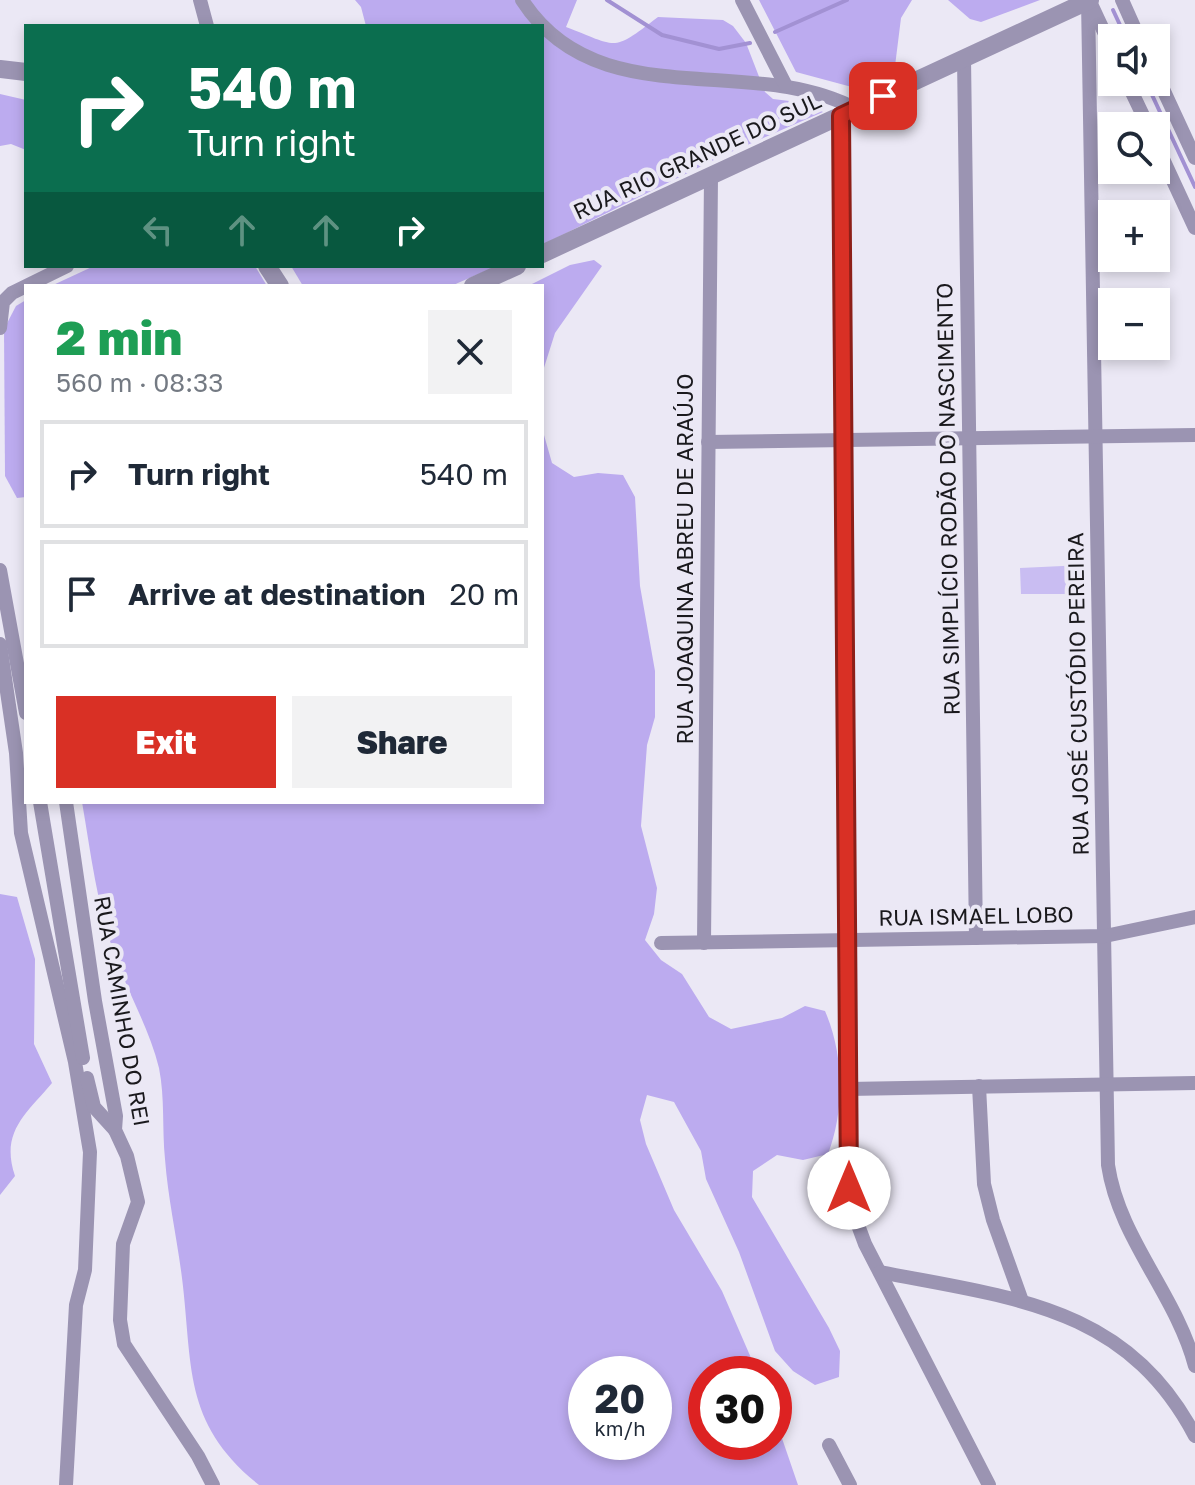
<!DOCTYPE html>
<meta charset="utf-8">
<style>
:root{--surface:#fff;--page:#f2f2f3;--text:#1f2937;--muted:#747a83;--line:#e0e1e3;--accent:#d93025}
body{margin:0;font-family:"Golos Text",sans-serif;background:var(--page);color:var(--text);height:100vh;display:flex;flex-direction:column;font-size:30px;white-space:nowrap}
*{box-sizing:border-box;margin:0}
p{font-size:26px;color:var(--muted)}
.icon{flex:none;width:44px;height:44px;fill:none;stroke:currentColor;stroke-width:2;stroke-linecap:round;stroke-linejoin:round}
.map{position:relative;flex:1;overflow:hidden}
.side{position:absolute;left:24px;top:284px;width:520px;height:520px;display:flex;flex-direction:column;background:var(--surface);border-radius:0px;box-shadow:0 4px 12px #0003}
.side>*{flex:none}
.top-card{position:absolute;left:24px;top:24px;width:520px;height:244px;border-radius:0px;box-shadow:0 4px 12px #0003;background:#0b6e4f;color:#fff;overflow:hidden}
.controls{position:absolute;left:1098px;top:24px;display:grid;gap:16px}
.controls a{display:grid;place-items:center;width:72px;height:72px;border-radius:0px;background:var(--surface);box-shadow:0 4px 12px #0003;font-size:40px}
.speed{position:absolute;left:568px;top:1356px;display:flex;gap:16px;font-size:40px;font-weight:700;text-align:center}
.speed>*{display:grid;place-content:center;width:104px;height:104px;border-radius:50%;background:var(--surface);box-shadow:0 4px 12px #0003;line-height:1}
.speed small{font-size:20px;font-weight:400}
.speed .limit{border:12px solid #d22;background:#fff;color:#111}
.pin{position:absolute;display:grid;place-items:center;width:68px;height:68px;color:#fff;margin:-34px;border-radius:16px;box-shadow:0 4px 12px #0006}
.me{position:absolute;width:88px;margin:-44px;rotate:0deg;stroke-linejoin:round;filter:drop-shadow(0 0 6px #0008)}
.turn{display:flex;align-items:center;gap:28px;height:168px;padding:0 32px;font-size:36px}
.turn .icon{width:104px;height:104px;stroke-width:2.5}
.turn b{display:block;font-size:56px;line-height:68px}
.lanes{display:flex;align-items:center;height:76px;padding:0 32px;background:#0003;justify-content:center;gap:40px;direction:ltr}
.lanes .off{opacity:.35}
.round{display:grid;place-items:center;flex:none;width:84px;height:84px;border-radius:0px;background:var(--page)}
.head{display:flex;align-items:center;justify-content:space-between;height:136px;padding:0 32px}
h1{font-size:48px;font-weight:800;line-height:60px;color:#1e9e55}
.primary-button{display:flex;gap:16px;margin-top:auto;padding:16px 32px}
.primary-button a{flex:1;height:92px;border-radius:0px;background:var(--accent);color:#fff;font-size:32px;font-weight:800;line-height:92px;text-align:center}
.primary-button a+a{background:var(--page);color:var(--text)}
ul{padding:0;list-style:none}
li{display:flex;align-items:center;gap:24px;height:108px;margin:0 16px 12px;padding:0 16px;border:4px solid var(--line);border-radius:0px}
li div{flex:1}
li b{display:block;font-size:30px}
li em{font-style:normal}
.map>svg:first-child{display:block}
.green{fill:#c9bdf2}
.forest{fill:#bcabef;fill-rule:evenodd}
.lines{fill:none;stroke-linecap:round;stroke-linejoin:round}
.stream{stroke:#a291d3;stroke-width:4}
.minor{stroke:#9b94b2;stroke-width:14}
.tertiary{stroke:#9b94b2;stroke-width:18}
.route-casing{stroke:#8d1f18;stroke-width:20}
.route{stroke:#d93025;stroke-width:14}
.labels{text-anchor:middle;stroke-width:8;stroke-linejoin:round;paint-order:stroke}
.street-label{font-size:22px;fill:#1a191d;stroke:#ebe8f5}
</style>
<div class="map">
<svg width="1195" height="1485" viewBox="0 0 1195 1485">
<rect width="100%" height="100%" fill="#ebe8f5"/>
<!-- green -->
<path class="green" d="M1084,565l2,29h-65l-1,-26z"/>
<!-- forest -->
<g class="forest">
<path d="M355,0h222l-11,27c53,20 45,26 92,-10l65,3 10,6 13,17 19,49 8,7 33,4 17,9 -99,43 -182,90v-219h-176l-5,-19z"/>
<path d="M759,0h153l-11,18 -7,56 -31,16 -67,-18z"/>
<path d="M948,0h92l-59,22 -11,-3z"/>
<path d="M0,94l26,6v50l-15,-6 -11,2z"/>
<path d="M594,260l8,6 -47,67 -13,41v-88h-14l42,-21z"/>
<path d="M94,266h161l12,20h-216z"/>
<path d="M291,266h206l-46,20h-148z"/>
<path d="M26,300v197l-9,1 -12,-22 -1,-147 12,-23z"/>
<path d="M542,428l10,35 22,14 24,-4 25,2 12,22 5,89 15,85v46l-8,28 -6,81 16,62 -3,26 -9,26 16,20 21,14 27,43 22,12 51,-11 23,-12 20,5c19,44 20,98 3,143l-25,6 -26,-5 -24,16 -1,26 77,131 11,23 -1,26 -24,8 -22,-14 -18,-20 -36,-99 -33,-73 -5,-28 -27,-49 -27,-7 -7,25 6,24 28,66 48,81 36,83h-52v68h68v-27l24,70h-539c-77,-62 -66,-119 -77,-207 -5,-40 -14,-79 -17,-119 -3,-30 0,-61 -6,-91 -9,-38 -31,-75 -44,-112 -18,-50 -24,-102 -33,-154h460zM654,1374v68h-68v-68z"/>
<path d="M0,894l17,3 18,62 -1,85 18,39c-26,31 -52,49 -37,93l-15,19z"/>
</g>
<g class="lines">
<!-- stream -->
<g class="stream">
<path d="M607,0l55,35 57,14 31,-6"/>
<path d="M1113,10l13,28"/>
<path d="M775,32l72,-32"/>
<path d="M1146,82l49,105"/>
</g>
<!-- minor -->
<g class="minor">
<path d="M200,0l7,26"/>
<path d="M522,0c76,118 228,52 334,109"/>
<path d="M742,0l44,86"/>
<path d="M1122,0l17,38"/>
<path d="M1088,1l20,1164c11,74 68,129 87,201"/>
<path d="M1091,4l21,45"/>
<path d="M964,58l12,880"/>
<path d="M1156,74l39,84"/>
<path d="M1127,82l21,44"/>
<path d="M841,116l8,1072 6,29 10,27 124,241"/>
<path d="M1156,144l39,84"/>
<path d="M0,328l3,-26 9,-9 55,-27"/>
<path d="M708,442l487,-7"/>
<path d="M0,570l26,143"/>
<path d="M0,644l16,109 5,80 54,229 15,90 -5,118 -9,35 -10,180"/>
<path d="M40,802l43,256"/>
<path d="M66,802l29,199 21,115 -1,14 12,26 11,46 -15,42 -3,76 4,24 74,112 15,29"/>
<path d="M661,943l444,-7 90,-19"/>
<path d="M704,943l7,-767"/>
<path d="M87,1078l7,29 21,23"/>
<path d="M979,1086l5,98 9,36 29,81"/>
<path d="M848,1089l347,-6"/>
<path d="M880,1272c131,26 246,33 315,164"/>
<path d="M829,1445l21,40"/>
</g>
<!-- tertiary -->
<g class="tertiary">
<path d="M0,69l26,3"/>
<path d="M542,254l548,-254"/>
<path d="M267,266l13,20"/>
<path d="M473,286l44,-20"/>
</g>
</g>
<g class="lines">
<!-- route casing -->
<g class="route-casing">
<path id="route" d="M849,1188l-8,-1072 42,-20"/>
</g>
<!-- route -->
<use href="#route" class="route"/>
</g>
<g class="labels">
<!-- street labels -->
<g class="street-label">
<text transform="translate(697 156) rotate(-25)" y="8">RUA RIO GRANDE DO SUL</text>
<text transform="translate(948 499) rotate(-91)" y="8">RUA SIMPLÍCIO RODÃO DO NASCIMENTO</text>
<text transform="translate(685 559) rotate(-90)" y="8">RUA JOAQUINA ABREU DE ARAÚJO</text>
<text transform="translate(1078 694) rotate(-91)" y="8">RUA JOSÉ CUSTÓDIO PEREIRA</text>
<text transform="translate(976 916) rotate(-1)" y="8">RUA ISMAEL LOBO</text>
<text transform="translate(122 1011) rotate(80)" y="8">RUA CAMINHO DO REI</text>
</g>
</g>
</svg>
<div class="controls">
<a><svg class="icon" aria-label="sound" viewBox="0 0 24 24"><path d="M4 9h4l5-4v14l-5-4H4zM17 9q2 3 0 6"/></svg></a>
<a><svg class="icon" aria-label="search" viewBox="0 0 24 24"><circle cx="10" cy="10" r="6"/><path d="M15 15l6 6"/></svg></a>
<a>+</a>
<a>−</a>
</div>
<div class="speed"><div>20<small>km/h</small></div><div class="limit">30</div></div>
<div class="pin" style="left:883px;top:96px;background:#d93025"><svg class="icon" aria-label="arrive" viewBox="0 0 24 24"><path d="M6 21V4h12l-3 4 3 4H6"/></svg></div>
<svg class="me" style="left:849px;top:1188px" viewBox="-20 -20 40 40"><circle r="19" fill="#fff"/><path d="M0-13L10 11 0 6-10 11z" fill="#d93025"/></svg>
<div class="top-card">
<div class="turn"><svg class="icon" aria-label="right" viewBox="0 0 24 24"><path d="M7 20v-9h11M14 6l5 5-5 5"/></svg><div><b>540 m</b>Turn right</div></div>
<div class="lanes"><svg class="icon off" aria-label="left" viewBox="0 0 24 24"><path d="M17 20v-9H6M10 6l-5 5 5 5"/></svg><svg class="icon off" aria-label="ahead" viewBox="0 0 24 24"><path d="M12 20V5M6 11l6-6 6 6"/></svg><svg class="icon off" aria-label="ahead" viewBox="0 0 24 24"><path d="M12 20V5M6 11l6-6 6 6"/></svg><svg class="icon" aria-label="right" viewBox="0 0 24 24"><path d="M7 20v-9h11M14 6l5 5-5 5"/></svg></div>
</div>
<section class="side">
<div class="head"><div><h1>2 min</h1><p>560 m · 08:33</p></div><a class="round"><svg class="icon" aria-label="close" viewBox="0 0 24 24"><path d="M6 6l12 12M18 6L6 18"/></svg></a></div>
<ul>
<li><svg class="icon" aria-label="right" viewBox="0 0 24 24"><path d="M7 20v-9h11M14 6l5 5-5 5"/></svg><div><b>Turn right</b></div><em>540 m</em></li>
<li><svg class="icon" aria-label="arrive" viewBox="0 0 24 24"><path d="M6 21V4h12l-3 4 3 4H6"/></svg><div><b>Arrive at destination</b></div><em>20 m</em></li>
</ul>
<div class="primary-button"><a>Exit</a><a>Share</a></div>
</section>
</div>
